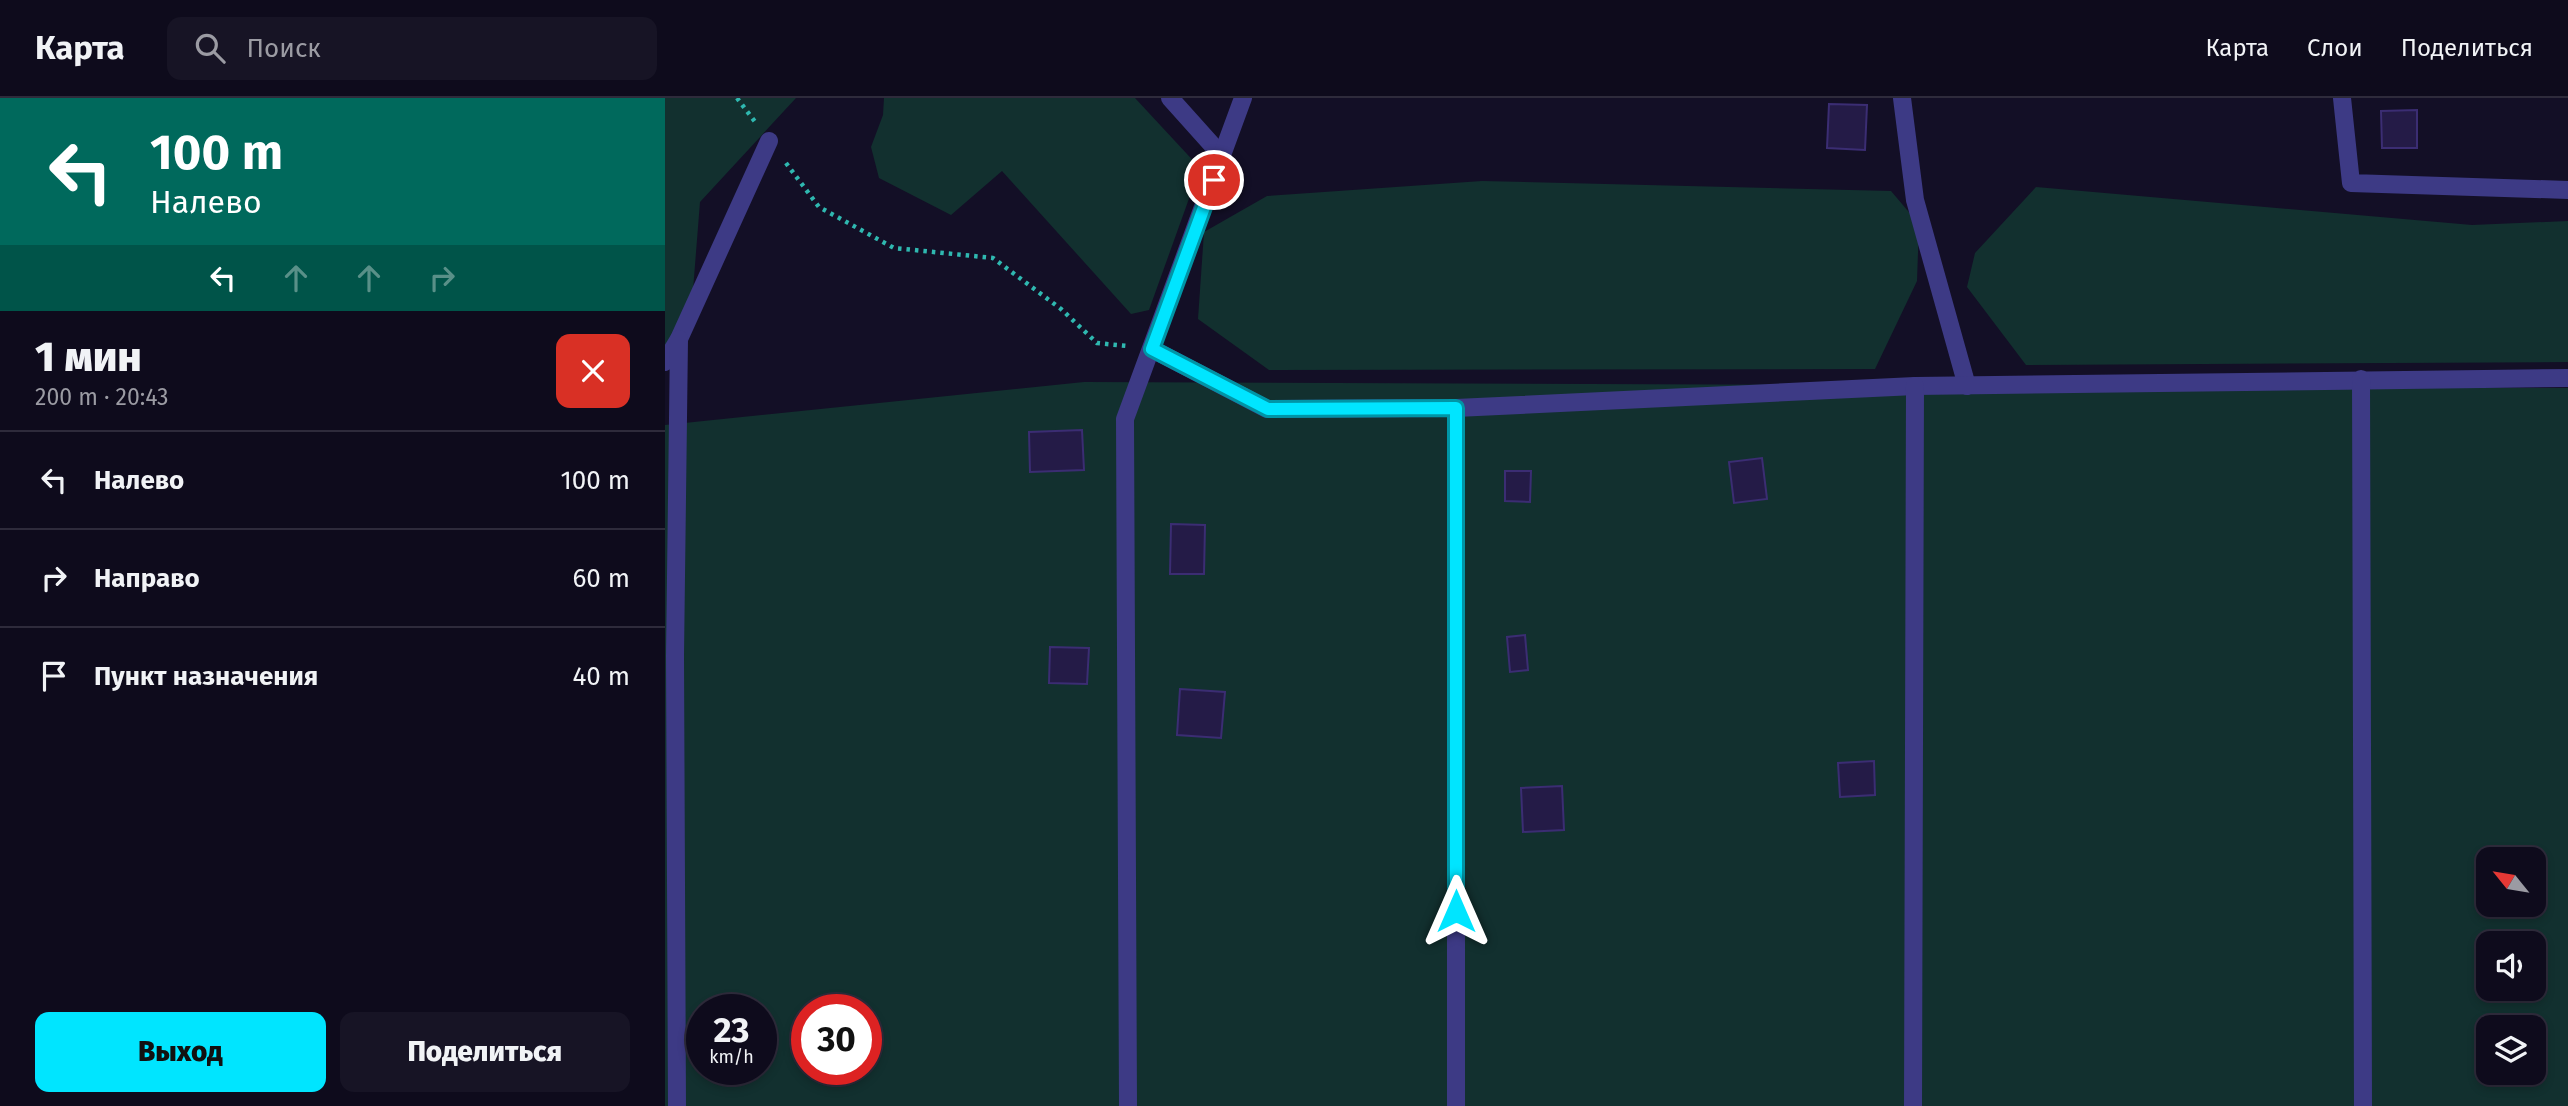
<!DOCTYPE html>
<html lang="ru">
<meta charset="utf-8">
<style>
:root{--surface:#0e0b1c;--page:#171425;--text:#f1f3f6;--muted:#9b9ba3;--line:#2e2b3b;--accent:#00e5ff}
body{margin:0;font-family:"Fira Sans",sans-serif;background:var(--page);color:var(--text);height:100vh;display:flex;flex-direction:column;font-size:26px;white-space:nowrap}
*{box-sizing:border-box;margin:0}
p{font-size:23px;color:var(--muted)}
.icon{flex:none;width:38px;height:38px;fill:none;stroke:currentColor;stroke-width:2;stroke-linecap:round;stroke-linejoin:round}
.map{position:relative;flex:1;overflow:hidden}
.drawer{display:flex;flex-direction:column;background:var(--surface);width:665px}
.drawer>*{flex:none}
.hud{background:#00695c;color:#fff;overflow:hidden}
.needle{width:46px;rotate:300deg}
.buttons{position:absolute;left:1811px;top:749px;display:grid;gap:14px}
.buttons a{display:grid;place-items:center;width:70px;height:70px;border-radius:14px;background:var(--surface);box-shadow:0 4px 10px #0003,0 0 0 2px var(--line);font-size:35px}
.speed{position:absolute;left:21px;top:896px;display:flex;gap:14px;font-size:35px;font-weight:700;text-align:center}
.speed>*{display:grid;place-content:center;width:91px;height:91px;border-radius:50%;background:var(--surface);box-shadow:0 4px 10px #0003,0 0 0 2px var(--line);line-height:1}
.speed small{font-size:18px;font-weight:400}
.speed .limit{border:10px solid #d22;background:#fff;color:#111}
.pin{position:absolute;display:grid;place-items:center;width:60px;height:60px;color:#fff;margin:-30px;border:4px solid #fff;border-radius:50%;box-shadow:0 2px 7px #0007}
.me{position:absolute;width:77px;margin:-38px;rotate:0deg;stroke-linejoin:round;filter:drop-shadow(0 0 5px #0008)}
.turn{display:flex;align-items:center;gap:24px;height:147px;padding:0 35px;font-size:32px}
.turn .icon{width:91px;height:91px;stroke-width:2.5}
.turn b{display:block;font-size:49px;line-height:60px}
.lanes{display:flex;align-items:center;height:66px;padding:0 35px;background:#0003;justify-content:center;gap:35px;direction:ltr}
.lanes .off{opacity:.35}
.round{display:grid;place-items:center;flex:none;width:74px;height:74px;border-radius:14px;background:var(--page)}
.headline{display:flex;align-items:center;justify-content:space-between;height:119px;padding:0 35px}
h1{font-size:42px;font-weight:800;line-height:52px}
.action{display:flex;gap:14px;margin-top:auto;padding:14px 35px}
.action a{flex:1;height:80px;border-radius:14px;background:var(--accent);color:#111;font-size:28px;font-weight:800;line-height:80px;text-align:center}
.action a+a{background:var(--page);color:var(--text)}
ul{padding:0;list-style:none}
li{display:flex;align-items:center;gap:21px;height:98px;padding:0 35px;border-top:2px solid var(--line)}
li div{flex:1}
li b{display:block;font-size:26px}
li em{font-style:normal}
header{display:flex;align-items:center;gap:42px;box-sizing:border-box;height:98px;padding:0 35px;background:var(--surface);border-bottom:2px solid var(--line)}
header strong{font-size:33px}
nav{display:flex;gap:38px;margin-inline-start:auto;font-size:24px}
.search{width:490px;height:63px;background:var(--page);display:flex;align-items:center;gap:18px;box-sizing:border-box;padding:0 24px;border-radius:14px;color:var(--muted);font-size:26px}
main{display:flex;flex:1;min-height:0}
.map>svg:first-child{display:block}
.green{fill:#12302f;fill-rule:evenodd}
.building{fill:#241b47;stroke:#3b2d73;stroke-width:2}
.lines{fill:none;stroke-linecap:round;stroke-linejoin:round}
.path{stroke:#2fb8b0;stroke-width:4.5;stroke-dasharray:3.5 5;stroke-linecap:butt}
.minor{stroke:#3d3a85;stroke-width:18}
.route-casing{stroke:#0095a6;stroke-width:18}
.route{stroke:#00e5ff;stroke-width:12}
</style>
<header>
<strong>Карта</strong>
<div class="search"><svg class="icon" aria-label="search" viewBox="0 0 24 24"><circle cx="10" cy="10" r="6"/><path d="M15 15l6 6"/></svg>Поиск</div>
<nav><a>Карта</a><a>Слои</a><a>Поделиться</a></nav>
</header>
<main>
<section class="drawer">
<div class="hud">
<div class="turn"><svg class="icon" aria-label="left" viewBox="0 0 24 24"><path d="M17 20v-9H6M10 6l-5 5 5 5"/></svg><div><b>100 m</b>Налево</div></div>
<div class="lanes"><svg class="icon" aria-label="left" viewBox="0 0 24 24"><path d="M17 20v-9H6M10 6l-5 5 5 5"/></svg><svg class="icon off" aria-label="ahead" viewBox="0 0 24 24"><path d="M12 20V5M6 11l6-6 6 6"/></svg><svg class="icon off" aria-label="ahead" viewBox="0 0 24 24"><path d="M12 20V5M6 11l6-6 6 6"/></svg><svg class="icon off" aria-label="right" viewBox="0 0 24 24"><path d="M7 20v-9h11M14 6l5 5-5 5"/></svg></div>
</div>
<div class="headline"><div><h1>1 мин</h1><p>200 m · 20:43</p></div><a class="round" style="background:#d93025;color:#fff"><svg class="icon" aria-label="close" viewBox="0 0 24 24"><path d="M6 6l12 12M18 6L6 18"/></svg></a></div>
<ul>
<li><svg class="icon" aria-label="left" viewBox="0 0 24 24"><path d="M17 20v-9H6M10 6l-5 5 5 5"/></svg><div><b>Налево</b></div><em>100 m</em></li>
<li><svg class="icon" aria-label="right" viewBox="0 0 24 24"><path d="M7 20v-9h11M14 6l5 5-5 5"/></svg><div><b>Направо</b></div><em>60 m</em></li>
<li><svg class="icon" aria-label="arrive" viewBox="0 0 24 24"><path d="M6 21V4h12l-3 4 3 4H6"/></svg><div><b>Пункт назначения</b></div><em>40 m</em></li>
</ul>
<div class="action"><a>Выход</a><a>Поделиться</a></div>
</section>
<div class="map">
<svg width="1903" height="1008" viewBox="0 0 1903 1008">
<rect width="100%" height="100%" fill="#130f26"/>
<!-- green -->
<g class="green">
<path d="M0,0h131l-96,104 -10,126 -25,30z"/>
<path d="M219,0h251l65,70 -51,142 -18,4 -129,-143 -51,44 -72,-37 -8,-31 12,-32z"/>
<path d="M817,83l409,10 28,33 -2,57 -42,88 -606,1 -71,-51 6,-87 63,-36z"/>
<path d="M1371,89l436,38 96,-4v141l-542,3 -59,-78 8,-34z"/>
<path d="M419,284l1484,6v718h-1903v-681zM1824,761h45v46h-45zM1824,845h45v46h-45zM37,912h59v59h-59zM142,912h59v59h-59zM1824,929h45v46h-45z"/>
</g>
<!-- building -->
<g class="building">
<path d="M1164,6l38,1 -2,45 -38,-2z"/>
<path d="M1752,12v38h-35l-1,-37z"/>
<path d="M417,332l2,40 -54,2 -1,-40z"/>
<path d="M1097,360l5,41 -33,4 -5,-41z"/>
<path d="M840,373h26l-1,31 -25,-1z"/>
<path d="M506,426l34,1 -1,49h-34z"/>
<path d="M860,537l3,35 -18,2 -3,-35z"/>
<path d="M385,549l39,1 -2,36 -38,-1z"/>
<path d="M515,591l45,3 -4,46 -44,-3z"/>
<path d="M1209,663l1,34 -35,2 -2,-34z"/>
<path d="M897,688l2,44 -41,2 -2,-44z"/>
</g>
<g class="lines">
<!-- path -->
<g class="path">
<path d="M72,0l19,25"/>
<path d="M121,65l33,44 75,41 99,10 68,51 36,34 30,3"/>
</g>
<!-- minor -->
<g class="minor">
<path d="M505,0l52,58"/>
<path d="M1237,0l13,102 52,186"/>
<path d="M1677,0l9,85 217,7"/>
<path d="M487,251l115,60 189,-1 459,-22 653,-8"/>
<path d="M0,264l14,-23 90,-198"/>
<path d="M1696,281l2,727"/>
<path d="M791,310v698"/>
<path d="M12,1008l-2,-450 4,-317"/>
<path d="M463,1008l-3,-687 118,-321"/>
<path d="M1248,1008l2,-720"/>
</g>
</g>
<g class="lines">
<!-- route casing -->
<g class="route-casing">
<path id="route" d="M549,82l-62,169 116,60 188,-1v503"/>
</g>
<!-- route -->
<use href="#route" class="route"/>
</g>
</svg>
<div class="buttons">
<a><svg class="needle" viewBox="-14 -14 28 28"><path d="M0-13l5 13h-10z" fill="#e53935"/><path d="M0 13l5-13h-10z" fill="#9b9ba3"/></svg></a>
<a><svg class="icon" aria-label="sound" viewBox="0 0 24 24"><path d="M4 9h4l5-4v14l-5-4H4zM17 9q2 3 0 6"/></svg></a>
<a><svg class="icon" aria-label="layers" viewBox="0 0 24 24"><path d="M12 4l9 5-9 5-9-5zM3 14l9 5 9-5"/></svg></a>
</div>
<div class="speed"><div>23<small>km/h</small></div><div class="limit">30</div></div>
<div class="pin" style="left:549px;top:82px;background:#d93025"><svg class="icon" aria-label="arrive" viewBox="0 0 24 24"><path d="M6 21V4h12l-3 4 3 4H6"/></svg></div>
<svg class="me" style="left:791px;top:813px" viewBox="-20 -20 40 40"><path d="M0-17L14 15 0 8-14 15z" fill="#00e5ff" stroke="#fff" stroke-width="4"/></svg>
</div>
</main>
